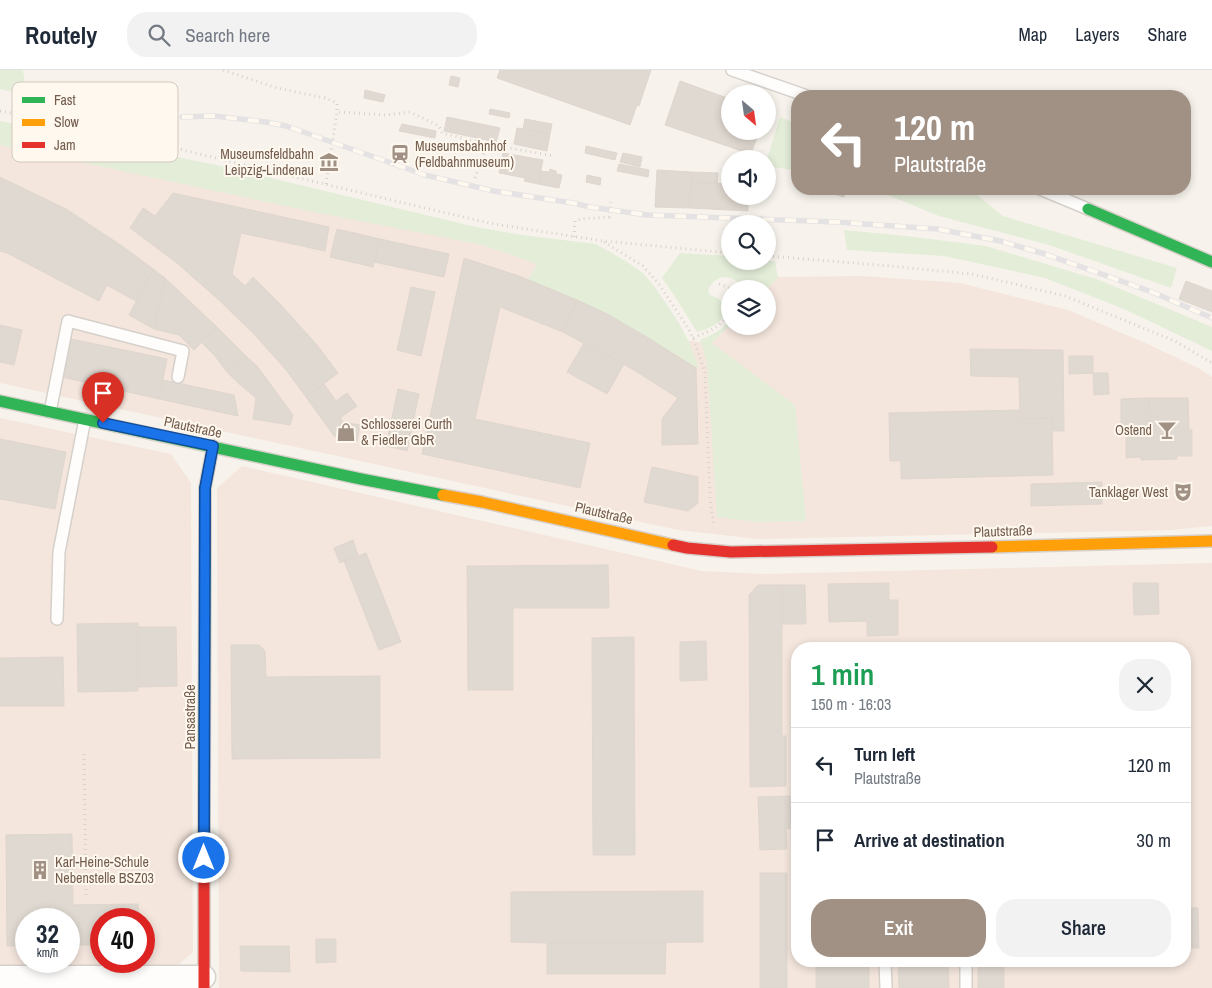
<!DOCTYPE html>
<meta charset="utf-8">
<style>
:root{--surface:#fff;--page:#f2f2f3;--text:#1f2937;--muted:#747a83;--line:#e0e1e3;--accent:#a19185}
body{margin:0;font-family:"Archivo Narrow",sans-serif;background:var(--page);color:var(--text);height:100vh;display:flex;flex-direction:column;font-size:19px;white-space:nowrap}
*{box-sizing:border-box;margin:0}
p{font-size:16px;color:var(--muted)}
.icon{flex:none;width:28px;height:28px;fill:none;stroke:currentColor;stroke-width:2;stroke-linecap:round;stroke-linejoin:round}
.map{position:relative;flex:1;overflow:hidden}
.drawer{position:absolute;left:791px;top:572px;width:400px;height:325px;display:flex;flex-direction:column;background:var(--surface);border-radius:20px;box-shadow:0 2px 8px #0003}
.drawer>*{flex:none}
.hud{position:absolute;left:791px;top:20px;width:400px;height:105px;border-radius:20px;box-shadow:0 2px 8px #0003;background:#a19185;color:#fff;overflow:hidden}
.needle{width:32px;rotate:151deg}
.fabs{position:absolute;left:721px;top:15px;display:grid;gap:10px}
.fabs a{display:grid;place-items:center;width:55px;height:55px;border-radius:50%;background:var(--surface);box-shadow:0 2px 8px #0003;font-size:25px}
.speed{position:absolute;left:15px;top:838px;display:flex;gap:10px;font-size:25px;font-weight:700;text-align:center}
.speed>*{display:grid;place-content:center;width:65px;height:65px;border-radius:50%;background:var(--surface);box-shadow:0 2px 8px #0003;line-height:1}
.speed small{font-size:12px;font-weight:400}
.speed .limit{border:8px solid #d22;background:#fff;color:#111}
.pin{position:absolute;display:grid;place-items:center;width:42px;height:42px;color:#fff;margin:-51px -21px;border-radius:50% 50% 50% 0;rotate:-45deg;box-shadow:0 0 5px #0007}
.pin .icon{rotate:45deg}
.me{position:absolute;width:55px;margin:-28px;rotate:0deg;stroke-linejoin:round;filter:drop-shadow(0 0 4px #0008)}
.turn{display:flex;align-items:center;gap:18px;height:105px;padding:0 20px;font-size:22px}
.turn .icon{width:65px;height:65px;stroke-width:2.5}
.turn b{display:block;font-size:35px;line-height:42px}
.round{display:grid;place-items:center;flex:none;width:52px;height:52px;border-radius:20px;background:var(--page)}
.summary{display:flex;align-items:center;justify-content:space-between;height:85px;padding:0 20px}
h1{font-size:30px;font-weight:600;line-height:38px;color:#1e9e55}
.action{display:flex;gap:10px;margin-top:auto;padding:10px 20px}
.action a{flex:1;height:58px;border-radius:20px;background:var(--accent);color:#fff;font-size:20px;font-weight:600;line-height:58px;text-align:center}
.action a+a{background:var(--page);color:var(--text)}
ul{padding:0;list-style:none}
li{display:flex;align-items:center;gap:15px;height:75px;padding:0 20px;border-top:1px solid var(--line)}
li div{flex:1}
li b{display:block;font-size:19px}
li em{font-style:normal}
header{display:flex;align-items:center;gap:30px;box-sizing:border-box;height:70px;padding:0 25px;background:var(--surface);border-bottom:1px solid var(--line)}
header strong{font-size:24px}
nav{display:flex;gap:28px;margin-inline-start:auto;font-size:18px}
.search{width:350px;height:45px;background:var(--page);display:flex;align-items:center;gap:12px;box-sizing:border-box;padding:0 18px;border-radius:20px;color:var(--muted);font-size:19px}
.map>svg:first-child{display:block}
.commercial{fill:#f4e6dd;fill-rule:evenodd}
.green{fill:#e3edd8}
.building{fill:#e0d9d1;stroke:#dfd6ce}
.lines{fill:none;stroke-linecap:round;stroke-linejoin:round}
.lane-casing{stroke:#d6d0ca;stroke-width:14}
.street-casing{stroke:#d6d0ca;stroke-width:25}
.fast-casing{stroke:#d7d0ca;stroke-width:14}
.slow-casing{stroke:#d7d0ca;stroke-width:14}
.jam-casing{stroke:#d7d0ca;stroke-width:14}
.path{stroke:#d8d1cc;stroke-width:3;stroke-dasharray:1 4;stroke-linecap:butt}
.lane{stroke:#fefdfc;stroke-width:11}
.street{stroke:#fefdfc;stroke-width:22}
.fast{stroke:#30b455;stroke-width:11}
.slow{stroke:#ff9f0a;stroke-width:11}
.jam{stroke:#e5322d;stroke-width:11}
.rail-casing{stroke:#e5e2e4;stroke-width:5.5}
.rail{stroke:#fef8ee;stroke-width:4;stroke-dasharray:11;stroke-linecap:butt}
.route-casing{stroke:#114b97;stroke-width:12}
.route{stroke:#1a73e8;stroke-width:9}
.labels{text-anchor:middle;stroke-width:4;stroke-linejoin:round;paint-order:stroke}
.poi-label{font-size:14px;fill:#735c4d;stroke:#fef8ee;text-anchor:start}
.street-label{font-size:14px;fill:#735c4d;stroke:#fef8ee}
.key{fill:#fef8ee;stroke:#d4c9be;stroke-width:1}
.key-label{font-size:14px;fill:#735c4d}
</style>
<header>
<strong>Routely</strong>
<div class="search"><svg class="icon" aria-label="search" viewBox="0 0 24 24"><circle cx="10" cy="10" r="6"/><path d="M15 15l6 6"/></svg>Search here</div>
<nav><a>Map</a><a>Layers</a><a>Share</a></nav>
</header>
<div class="map">
<svg width="1212" height="918" viewBox="0 0 1212 918">
<rect width="100%" height="100%" fill="#f7f3ec"/>
<!-- commercial -->
<g class="commercial">
<path d="M0,72l483,103 85,29 112,66 32,3 18,-18v1h38v-37h-1l11,-12 84,-1 98,7 108,27 82,35 50,24 12,8v149l-40,4 -415,9 -79,-9 -678,-147z"/>
<path d="M0,348l171,36 20,29 2,469 -15,13 -178,1zM26,849h43v42h-43zM101,849h43v42h-43z"/>
<path d="M242,396l460,105 63,3 447,-11v425h-993l-2,-500zM798,579h387v312h-387z"/>
</g>
<!-- green -->
<g class="green">
<path d="M0,0h23l4,25 -27,-6z"/>
<path d="M780,47l17,7v47l-29,-5 -1,-7z"/>
<path d="M0,51l221,45 255,61 46,8 74,9 28,16 19,13 12,14 24,36 11,21 8,22 -2,2c-29,-19 -59,-38 -90,-54 -25,-13 -52,-23 -78,-34l9,-16 -54,-19 -164,-32 -319,-68z"/>
<path d="M873,119h97l33,27 174,52 -6,20 -122,-43 -110,-29z"/>
<path d="M844,160l62,6 80,10 113,34 113,47v24l-88,-42 -79,-31 -101,-22 -97,-6z"/>
<path d="M680,183l50,3v5h45l3,16 -11,12h-25c-3,-5 -6,-10 -12,-11 -10,-3 -19,3 -22,13l2,4 9,4 5,7c0,2 1,5 0,8 -3,11 -18,15 -27,18l-23,-37 -12,-17z"/>
<path d="M730,250v5l-18,18 83,62 11,116 -50,1 -39,-5 -10,-155 -7,-22c12,-5 22,-10 30,-20z"/>
</g>
<!-- building -->
<g class="building">
<path d="M500,0h151l-12,36 -2,-1 -7,20 -133,-47z"/>
<path d="M451,6l9,2 -2,9 -9,-2z"/>
<path d="M680,11l50,18v32h29l-8,23 -86,-29z"/>
<path d="M365,20l20,5 -2,7 -19,-4z"/>
<path d="M490,39l20,4 -1,5 -20,-4z"/>
<path d="M447,47l53,11 -4,14 -52,-11z"/>
<path d="M525,49l27,5 -2,10 -27,-5z"/>
<path d="M402,54l34,7 -1,7 -36,-7z"/>
<path d="M517,58l33,6 -3,17 -33,-7z"/>
<path d="M586,76l31,7 -2,7 -30,-7z"/>
<path d="M503,83l40,7 -5,24 -14,-3 1,-3 -26,-5z"/>
<path d="M623,83l19,4 -2,10 -20,-5z"/>
<path d="M619,94l30,6 -1,7 -31,-6z"/>
<path d="M550,99l6,2v3l6,1 -3,13 -21,-4 3,-13 8,1z"/>
<path d="M657,100l35,2 -2,36 -35,-1z"/>
<path d="M692,102l26,1 -1,11 -26,-2z"/>
<path d="M587,105l14,3 -1,7 -14,-3z"/>
<path d="M0,107l66,32 59,39 28,21 -17,32 -29,-16 -8,16 -92,-48 -7,-2z"/>
<path d="M691,112l39,2v12h18v15l-58,-3z"/>
<path d="M826,119h21l-3,8 -18,-5z"/>
<path d="M173,123l156,34 -4,24 -84,-18 -9,41 13,12 8,-9 28,28 36,40 21,28 -32,24 -19,-26 -34,-38 -33,-32 -43,-38 -47,-35 13,-20 12,8z"/>
<path d="M337,159l43,10 -7,28 -43,-10z"/>
<path d="M380,169l69,15 -5,23 -70,-15z"/>
<path d="M464,188l55,18 58,24 -14,32 -63,-25 -25,112 115,24 -10,45 -158,-34z"/>
<path d="M153,199l12,9 -11,51 -25,-14z"/>
<path d="M165,208l52,49 -23,23 -15,-15 -25,-6z"/>
<path d="M1186,211l26,10v21l-33,-13z"/>
<path d="M411,217l24,5 -14,64 -24,-6z"/>
<path d="M577,230l30,14 43,25 46,29 2,76 -36,1v-26l16,-21 -44,-28 -71,-38z"/>
<path d="M0,255l22,5 -8,35 -14,-3z"/>
<path d="M217,257l28,28 -18,17 -12,-16 -14,-14z"/>
<path d="M71,269l96,20 -8,40 -97,-22z"/>
<path d="M584,273l40,21 -17,30 -40,-22z"/>
<path d="M970,279l93,1 1,81h-12v-13l-32,1 -1,-42 -48,-1z"/>
<path d="M245,285l12,11 -19,17 -11,-11z"/>
<path d="M1069,286h24v17l-24,1z"/>
<path d="M257,296l36,49 -3,10 -37,-6 3,-21 -18,-15z"/>
<path d="M1093,303h15l1,21 -15,1z"/>
<path d="M163,310l71,15 4,21 -79,-17z"/>
<path d="M324,314l12,17 11,-8 10,13 -17,12 3,4 17,3 -3,16 -23,-5 -28,-39z"/>
<path d="M398,319l21,5 -12,57 -21,-5z"/>
<path d="M1149,328h39l1,32h3v26h-15v3l-36,1v-3l-15,1v-27h24z"/>
<path d="M1149,328l1,33h-29v-32z"/>
<path d="M1020,340v9l32,-1 1,57 -152,4v-18h-11l-1,-48z"/>
<path d="M0,369l66,13 -11,57 -55,-10z"/>
<path d="M652,397l46,10v26l-10,8 -44,-9z"/>
<path d="M1102,412v22l-71,2v-22z"/>
<path d="M353,470l5,15 -18,8 -6,-15z"/>
<path d="M366,483l35,89 -22,8 -35,-89z"/>
<path d="M608,495l1,43h-96v82h-45l-1,-124z"/>
<path d="M889,513v17h9v35l-31,1v-15l-38,1 -1,-38z"/>
<path d="M1133,513h25l1,31 -25,1z"/>
<path d="M758,515h24v151h4v50l-36,1 -1,-192z"/>
<path d="M782,515h23l1,39h-24z"/>
<path d="M138,553v68l-60,1 -1,-68z"/>
<path d="M138,557h38l1,59 -39,1z"/>
<path d="M634,567l1,218h-42l-1,-217z"/>
<path d="M706,571l1,39 -27,1v-39z"/>
<path d="M231,575h28l6,6 1,26 114,-1v82l-148,1z"/>
<path d="M63,587l1,49h-64v-48z"/>
<path d="M790,726l1,32 -5,1 1,20 -27,1 -2,-53z"/>
<path d="M72,764l1,71 65,-1 1,15h-38v26h-32v-26h-43v27h-19l-1,-111z"/>
<rect x="760" y="803" width="27" height="115"/>
<path d="M703,821v51l-156,1 -36,-1v-50z"/>
<path d="M1185,838h13l1,40h-14z"/>
<path d="M316,869h20v23l-20,1z"/>
<path d="M547,873h119l-1,31h-118z"/>
<path d="M240,876h49l1,26 -49,-1z"/>
<rect x="816" y="891" width="53" height="27"/>
<path d="M898,891h50l1,27h-50z"/>
<rect x="978" y="891" width="26" height="27"/>
</g>
<g class="lines">
<!-- lane casing -->
<g class="lane-casing">
<g id="lane">
<path d="M732,0l75,26"/>
<path d="M1040,119l48,20"/>
<path d="M50,342l18,-91 115,30 -5,26"/>
<path d="M57,549l2,-67 26,-133"/>
<path d="M885,891l1,27"/>
<path d="M966,891v27"/>
</g>
</g>
<!-- street casing -->
<g class="street-casing">
<path id="street" d="M0,907h204"/>
</g>
<!-- fast casing -->
<g class="fast-casing">
<g id="fast">
<path d="M1088,139l124,53"/>
<path d="M0,331l361,78 82,16"/>
<path d="M204,725l1,-242"/>
</g>
</g>
<!-- slow casing -->
<g class="slow-casing">
<g id="slow">
<path d="M443,425l39,7 191,43"/>
<path d="M992,477l220,-6"/>
</g>
</g>
<!-- jam casing -->
<g class="jam-casing">
<g id="jam">
<path d="M673,475l14,3 44,4 261,-5"/>
<path d="M205,483v-65l8,-42"/>
<path d="M204,918v-193"/>
</g>
</g>
<!-- path -->
<g class="path">
<path d="M223,0l54,18 48,10 12,5v9l49,3 24,-3 29,14 3,7 45,11"/>
<path d="M0,41l87,16 346,83 61,14 109,17 127,12"/>
<path d="M475,108l12,-34 67,12"/>
<path d="M326,114l11,-72"/>
<path d="M574,167l1,-16 5,-2 29,-2 2,-15"/>
<path d="M604,172l39,24 16,18 29,44 5,10 12,34 5,126 4,27"/>
<path d="M768,186l111,9 93,9 93,22 110,45 37,22"/>
<path d="M719,214l13,5"/>
<path d="M693,268c20,-9 33,-11 37,-35"/>
<path d="M84,684l2,143"/>
</g>
<!-- lane -->
<use href="#lane" class="lane"/>
<!-- street -->
<use href="#street" class="street"/>
<!-- fast -->
<use href="#fast" class="fast"/>
<!-- slow -->
<use href="#slow" class="slow"/>
<!-- jam -->
<use href="#jam" class="jam"/>
<!-- rail casing -->
<g class="rail-casing">
<path id="rail" d="M182,47l32,-1 52,6 20,4 23,8 116,41 69,16 79,12 17,4 57,8 189,7 101,7 63,12 45,13 107,38 60,26"/>
</g>
<!-- rail -->
<use href="#rail" class="rail"/>
</g>
<g class="lines">
<!-- route casing -->
<g class="route-casing">
<path id="route" d="M103,353l110,23 -8,42 -1,370"/>
</g>
<!-- route -->
<use href="#route" class="route"/>
</g>
<!-- icons -->
<defs>
<g id="station-bare" transform="scale(1.5)"><path d="M-3-6H3Q5-6 5-4V2Q5 4 3 4L4.5 6H3L1.5 4h-3L-3 6H-4.5L-3 4Q-5 4-5 2V-4Q-5-6-3-6ZM-3.5-4v3h7v-3ZM-3.5 1v1.5H-2V1ZM2 1v1.5H3.5V1Z" fill="#a19185" stroke="#fef8ee" stroke-width="2.5" paint-order="stroke"/></g>
<g id="museum-bare" transform="scale(1.5)"><path d="M0-6L6-3V-2H-6V-3ZM-5-1h2V3h-2ZM-1-1h2V3h-2ZM3-1h2V3H3ZM-6 4H6V6H-6Z" fill="#a19185" stroke="#fef8ee" stroke-width="2.5" paint-order="stroke"/></g>
<g id="bar-bare" transform="scale(1.5)"><path d="M-6-5H6L.8 .8V4.5H3.5V6h-7V4.5H-.8V.8Z" fill="#a19185" stroke="#fef8ee" stroke-width="2.5" paint-order="stroke"/></g>
<g id="shop-bare" transform="scale(1.5)"><path d="M-5-2.5h2.3a2.7 3.5 0 0 1 5.4 0H5L5.5 6h-11ZM-1.5-2.5h3a1.5 2.3 0 0 0-3 0Z" fill="#a19185" stroke="#fef8ee" stroke-width="2.5" paint-order="stroke"/></g>
<g id="theatre-bare" transform="scale(1.5)"><path d="M-5-5.5Q0-4 5-5.5V0Q5 5 0 6Q-5 5-5 0ZM-3.3-2.5H-1v1.5H-3.3ZM1-2.5H3.3v1.5H1ZM-2.8 1Q0 5.5 2.8 1Z" fill="#a19185" stroke="#fef8ee" stroke-width="2.5" paint-order="stroke"/></g>
<g id="building-bare" transform="scale(1.5)"><path d="M-4-6H4V6H1V3H-1V6H-4ZM-2.5-4.3h1.7v1.8h-1.7ZM.8-4.3h1.7v1.8H.8ZM-2.5-1h1.7V.8h-1.7ZM.8-1h1.7V.8H.8Z" fill="#a19185" stroke="#fef8ee" stroke-width="2.5" paint-order="stroke"/></g>
</defs>
<g fill-rule="evenodd">
<use href="#station-bare" x="400" y="84"/>
<use href="#museum-bare" x="329" y="92"/>
<use href="#bar-bare" x="1167" y="360"/>
<use href="#shop-bare" x="346" y="362"/>
<use href="#theatre-bare" x="1183" y="422"/>
<use href="#building-bare" x="40" y="800"/>
</g>
<g class="labels">
<!-- poi labels -->
<g class="poi-label">
<text x="415" y="81">Museumsbahnhof<tspan x="415" dy="16">(Feldbahnmuseum)</tspan></text>
<text x="314" y="89" text-anchor="end">Museumsfeldbahn<tspan x="314" dy="16">Leipzig-Lindenau</tspan></text>
<text x="361" y="359">Schlosserei Curth<tspan x="361" dy="16">&amp; Fiedler GbR</tspan></text>
<text x="1152" y="365" text-anchor="end">Ostend</text>
<text x="1168" y="427" text-anchor="end">Tanklager West</text>
<text x="55" y="797">Karl-Heine-Schule<tspan x="55" dy="16">Nebenstelle BSZ03</tspan></text>
</g>
<!-- street labels -->
<g class="street-label">
<text transform="translate(193 357) rotate(12)" y="5">Plautstraße</text>
<text transform="translate(604 443) rotate(13)" y="5">Plautstraße</text>
<text transform="translate(1003 461) rotate(-2)" y="5">Plautstraße</text>
<text transform="translate(190 647) rotate(-90)" y="5">Pansastraße</text>
</g>
</g>
<!-- legend -->
<rect x="12" y="12" width="166" height="80" rx="8" class="key"/>
<rect x="22" y="27" width="23" height="6" fill="#30b455"/>
<rect x="22" y="49" width="23" height="7" fill="#ff9f0a"/>
<rect x="22" y="72" width="23" height="6" fill="#e5322d"/>
<g class="key-label">
<text x="54" y="35">Fast</text>
<text x="54" y="57">Slow</text>
<text x="54" y="80">Jam</text>
</g>
</svg>
<div class="fabs">
<a><svg class="needle" viewBox="-14 -14 28 28"><path d="M0-13l5 13h-10z" fill="#e53935"/><path d="M0 13l5-13h-10z" fill="#747a83"/></svg></a>
<a><svg class="icon" aria-label="sound" viewBox="0 0 24 24"><path d="M4 9h4l5-4v14l-5-4H4zM17 9q2 3 0 6"/></svg></a>
<a><svg class="icon" aria-label="search" viewBox="0 0 24 24"><circle cx="10" cy="10" r="6"/><path d="M15 15l6 6"/></svg></a>
<a><svg class="icon" aria-label="layers" viewBox="0 0 24 24"><path d="M12 4l9 5-9 5-9-5zM3 14l9 5 9-5"/></svg></a>
</div>
<div class="speed"><div>32<small>km/h</small></div><div class="limit">40</div></div>
<div class="pin" style="left:103px;top:353px;background:#d93025"><svg class="icon" aria-label="arrive" viewBox="0 0 24 24"><path d="M6 21V4h12l-3 4 3 4H6"/></svg></div>
<svg class="me" style="left:204px;top:788px" viewBox="-20 -20 40 40"><circle r="17" fill="#1a73e8" stroke="#fff" stroke-width="3"/><path d="M0-11L8 9 0 5-8 9z" fill="#fff"/></svg>
<div class="hud">
<div class="turn"><svg class="icon" aria-label="left" viewBox="0 0 24 24"><path d="M17 20v-9H6M10 6l-5 5 5 5"/></svg><div><b>120 m</b>Plautstraße</div></div>
</div>
<section class="drawer">
<div class="summary"><div><h1>1 min</h1><p>150 m · 16:03</p></div><a class="round"><svg class="icon" aria-label="close" viewBox="0 0 24 24"><path d="M6 6l12 12M18 6L6 18"/></svg></a></div>
<ul>
<li><svg class="icon" aria-label="left" viewBox="0 0 24 24"><path d="M17 20v-9H6M10 6l-5 5 5 5"/></svg><div><b>Turn left</b><p>Plautstraße</p></div><em>120 m</em></li>
<li><svg class="icon" aria-label="arrive" viewBox="0 0 24 24"><path d="M6 21V4h12l-3 4 3 4H6"/></svg><div><b>Arrive at destination</b></div><em>30 m</em></li>
</ul>
<div class="action"><a>Exit</a><a>Share</a></div>
</section>
</div>
